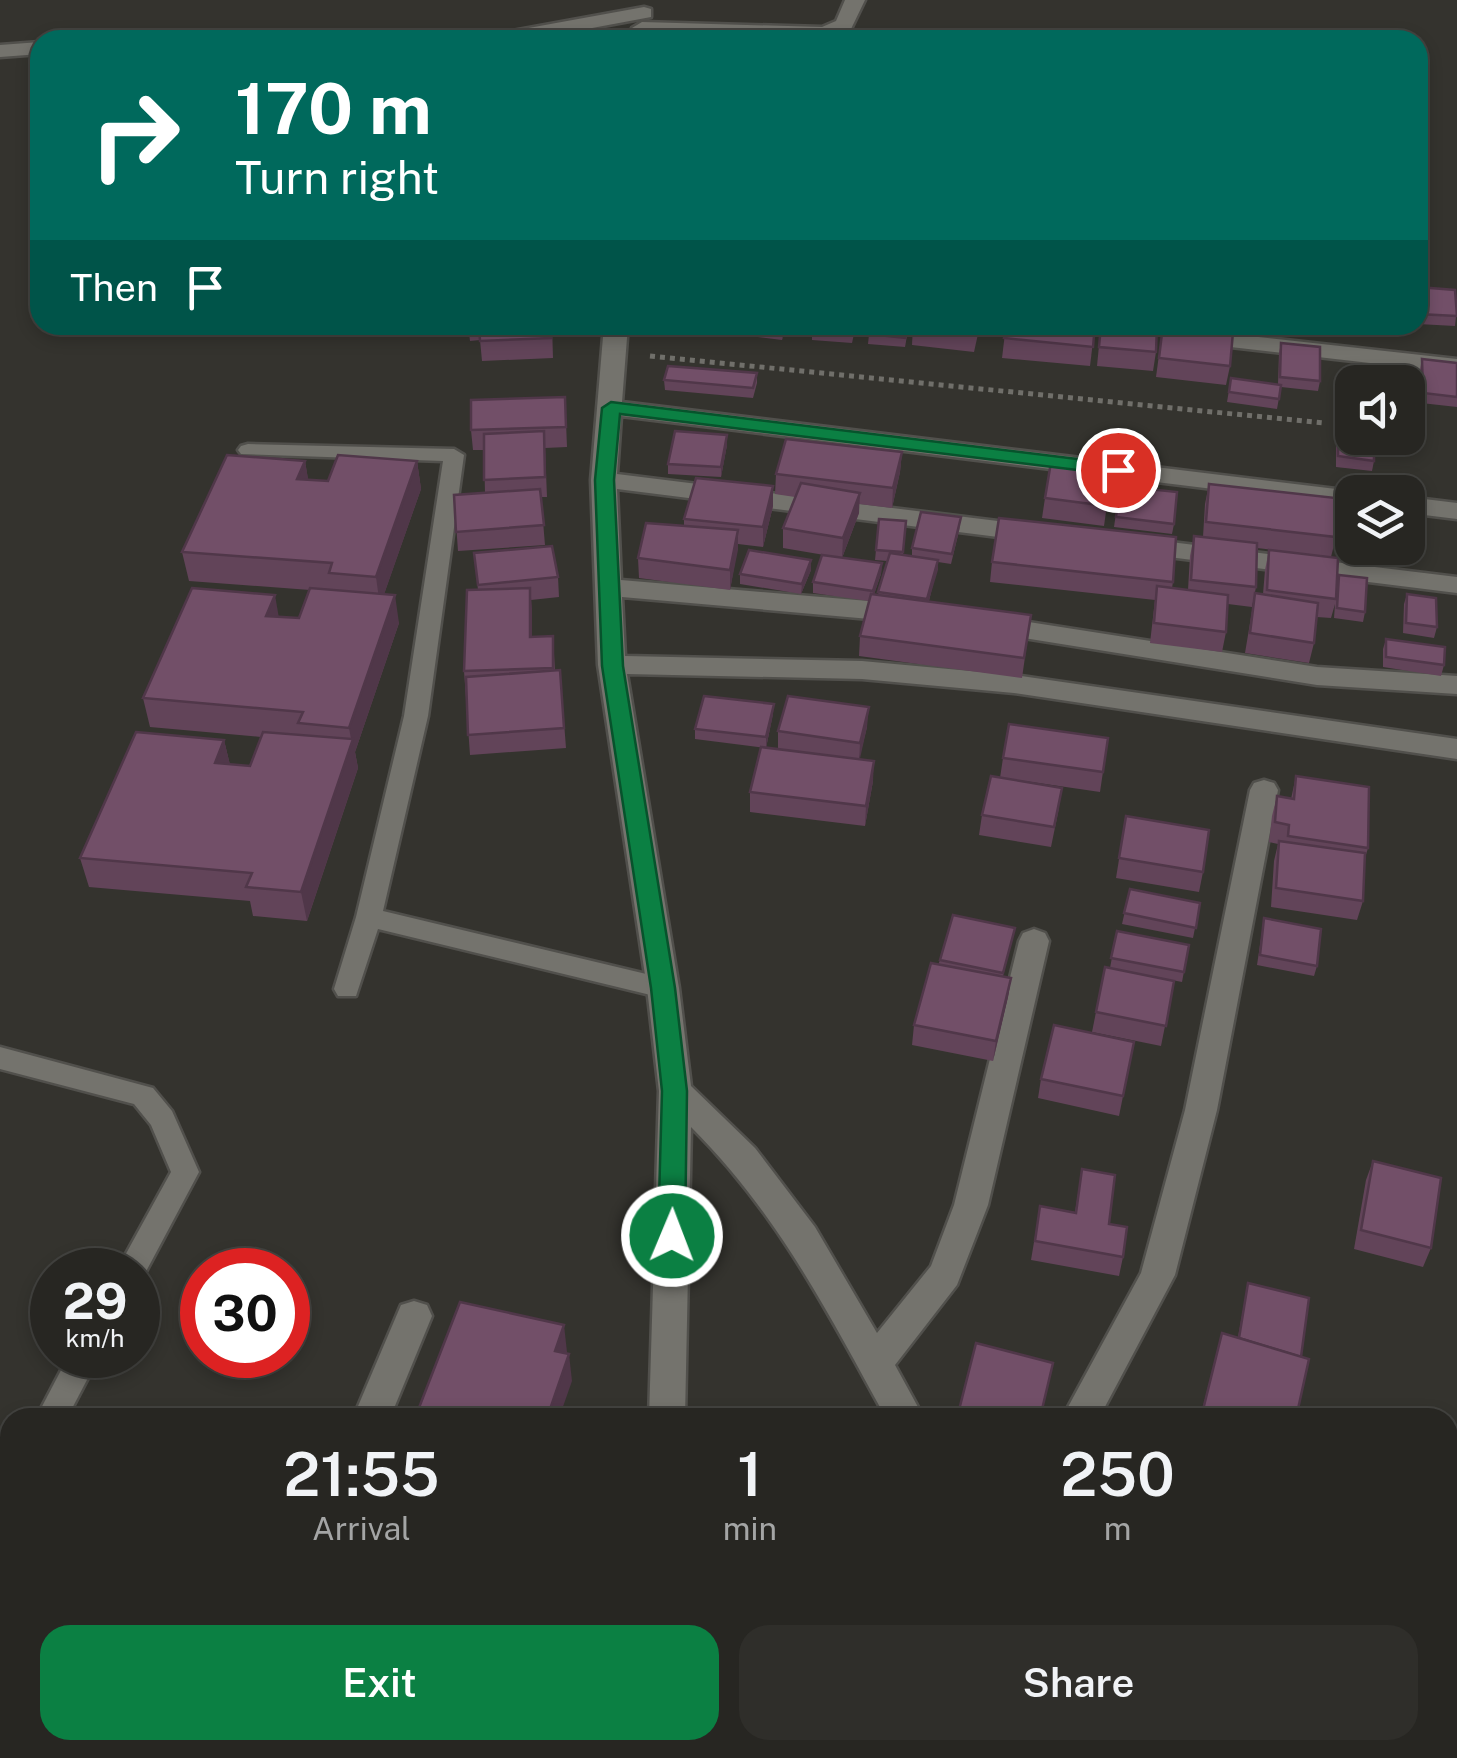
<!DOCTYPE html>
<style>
:root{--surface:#272622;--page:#2f2e2a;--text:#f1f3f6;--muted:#a4a5a5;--line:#434340;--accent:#0b8043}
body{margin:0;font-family:"Public Sans",sans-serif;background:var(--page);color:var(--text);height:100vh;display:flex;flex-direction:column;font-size:38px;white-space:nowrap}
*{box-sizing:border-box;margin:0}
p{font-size:32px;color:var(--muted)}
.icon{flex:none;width:55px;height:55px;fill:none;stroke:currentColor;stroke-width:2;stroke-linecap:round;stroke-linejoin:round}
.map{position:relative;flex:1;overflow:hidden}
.panel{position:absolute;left:0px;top:1408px;width:1458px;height:352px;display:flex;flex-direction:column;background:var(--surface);border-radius:30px 30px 0 0;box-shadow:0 5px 15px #0003,0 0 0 2px var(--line)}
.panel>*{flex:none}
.banner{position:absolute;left:30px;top:30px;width:1398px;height:305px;border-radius:30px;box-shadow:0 5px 15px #0003,0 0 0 2px var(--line);background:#00695c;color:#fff;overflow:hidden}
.tools{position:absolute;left:1335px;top:365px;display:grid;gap:20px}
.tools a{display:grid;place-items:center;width:90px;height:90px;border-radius:20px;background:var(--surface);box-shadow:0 5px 15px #0003,0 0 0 2px var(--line);font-size:50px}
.speed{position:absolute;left:30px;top:1248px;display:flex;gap:20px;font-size:50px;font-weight:700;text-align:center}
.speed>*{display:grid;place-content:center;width:130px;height:130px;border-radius:50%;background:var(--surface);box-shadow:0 5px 15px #0003,0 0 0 2px var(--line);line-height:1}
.speed small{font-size:25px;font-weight:400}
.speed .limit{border:15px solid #d22;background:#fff;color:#111}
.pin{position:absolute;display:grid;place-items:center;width:85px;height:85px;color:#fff;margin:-42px;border:5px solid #fff;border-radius:50%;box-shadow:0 2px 10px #0007}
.me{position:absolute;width:110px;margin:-55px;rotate:1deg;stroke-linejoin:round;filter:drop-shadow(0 0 8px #0008)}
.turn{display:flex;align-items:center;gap:35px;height:210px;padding:0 40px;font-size:45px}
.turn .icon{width:130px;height:130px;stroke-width:2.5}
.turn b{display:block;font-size:70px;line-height:85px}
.then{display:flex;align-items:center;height:95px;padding:0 40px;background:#0003;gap:20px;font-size:38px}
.eta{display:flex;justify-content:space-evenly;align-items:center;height:170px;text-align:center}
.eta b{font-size:60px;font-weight:600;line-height:70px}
.action{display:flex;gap:20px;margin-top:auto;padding:20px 40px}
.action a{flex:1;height:115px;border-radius:30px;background:var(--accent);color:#fff;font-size:40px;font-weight:600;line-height:115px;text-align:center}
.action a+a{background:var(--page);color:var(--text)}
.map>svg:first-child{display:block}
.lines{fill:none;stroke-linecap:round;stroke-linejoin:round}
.service-casing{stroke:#51504c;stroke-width:5}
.minor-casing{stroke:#51504c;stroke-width:5}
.path{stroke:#706f6a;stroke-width:5;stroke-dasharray:5 5;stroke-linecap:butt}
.service{fill:#74736d;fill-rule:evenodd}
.minor{fill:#74736d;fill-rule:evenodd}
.wall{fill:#624459}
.shaded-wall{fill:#503749}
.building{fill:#724f68;stroke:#503749;stroke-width:2.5}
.route{fill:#0b8043;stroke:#07532c;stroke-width:2.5}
</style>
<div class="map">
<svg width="1457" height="1758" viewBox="0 0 1457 1758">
<rect width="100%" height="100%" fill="#34332e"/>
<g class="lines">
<!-- service casing -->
<g class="service-casing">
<g id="service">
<path d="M248,444l206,5 10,6 -36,261 -45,195 280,67 9,3 4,7 -4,7 -9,3 -285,-69 -22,67h-18l-4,-7 22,-72 48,-201 39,-255 -202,-7 -3,-4 3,-4z"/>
<path d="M0,1047l153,41 19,23 27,61 -57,107 -4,1v-10h-21l54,-98 -20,-47 -17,-21 -134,-35z"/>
<path d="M69,1355h31l-33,63h-31z"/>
<path d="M10,1480v43l-10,4v-44z"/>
</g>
</g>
<!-- minor casing -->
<g class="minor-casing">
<g id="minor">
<path d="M845,0h20l-14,29 -26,10 -183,-5 -10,-6 10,-6 180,5 14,-6z"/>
<path d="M644,7l7,2v8l-123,23h-42l10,-6z"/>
<path d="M40,42v12l-40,3v-12z"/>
<path d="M604,325h24l-6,77 739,90h-9v14l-731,-90 -4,58 421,52 13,8 -13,8 -421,-53 4,91 283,24 9,3 4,6 -4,6 -9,3 -282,-25 3,59 237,5 152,14 443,64v20l-443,-66 -152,-14 -235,-5 52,314 12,98 64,62 60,79 62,106 54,-67 23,-61 65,-264 4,-8 11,-4 11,4 4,8 -61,264 -31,80 -62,80 29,53h-38c-59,-107 -108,-204 -195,-291l-6,291h-36l10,-327 -12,-103 -49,-323 -7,-185z"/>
<path d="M1195,330l262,29v14l-270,-31 -4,-5z"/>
<path d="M1408,497l49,6v16l-49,-6z"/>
<path d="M1138,538l319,39v16l-328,-41 -4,-6 4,-6z"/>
<path d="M990,616l327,51 140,9v18l-140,-9 -336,-54 -4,-6 4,-6z"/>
<path d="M1264,780l10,3 4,7 -61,320 -42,165 -76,143h-37l79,-145 44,-163 65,-320 4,-7z"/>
<path d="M414,1301l13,4 5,11 -42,102h-37l48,-113z"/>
<rect x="631" y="1750" width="40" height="8"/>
<path d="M996,1750h40l1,8h-40z"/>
</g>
</g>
<!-- path -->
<path class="path" d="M650,356l674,67"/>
<!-- service -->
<use href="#service" class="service"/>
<!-- minor -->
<use href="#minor" class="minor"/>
</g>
<!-- wall -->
<g class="wall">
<path d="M1418,287l39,20 -2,19 -37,-2z"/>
<path d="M468,325h84l1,33 -71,3 -2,-21 -10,1z"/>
<path d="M664,325h51l-4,11 -47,-4z"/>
<path d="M724,325h63l-5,15 -58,-7z"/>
<path d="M856,325l-4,18 -40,-3v-10z"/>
<path d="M870,325h39l-4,22 -37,-3z"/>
<path d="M913,325h67l-6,27 -62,-7z"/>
<path d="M1006,325h89l-5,41 -88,-8z"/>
<path d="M1101,325l55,27 -3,19 -56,-5z"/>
<path d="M1163,325l67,41 -4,19 -70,-8z"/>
<path d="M1281,343l39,38 -2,10 -37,-4 -4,22 -50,-7 4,-24 47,6 1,-31z"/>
<path d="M1422,359l35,4v44l-36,-4 -1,-34z"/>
<path d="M757,373v10l-4,15 -88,-8 -1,-10z"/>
<path d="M565,397l2,50 -22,1 2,49h-6l4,48 -87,6 -4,-56 31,-2 -1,-43h-11l-2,-20z"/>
<path d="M1338,419l36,42 -2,10 -36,-4v-38z"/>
<path d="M727,445l-6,32 -53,-3v-10z"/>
<path d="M902,452l-2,20 -8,36 -33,-4v9l-17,45 40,5 -1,11 -7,20 4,1 9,-34 -12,-1 4,-41 27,2 -3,34 9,1v-8l48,-21 -9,37 -13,-2 -9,39 102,14 -9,63 -163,-22 1,-20 9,-35 -56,-8v-11l29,-24 -59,-10v-20l12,-31 -20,-3 1,-20z"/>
<path d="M305,461l3,19 20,1 89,-20 4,28 -37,105 15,29 -44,129 3,16 -51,153 -54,-5 -3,-15 -161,-14 -9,-29 144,-118 6,25 20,1 11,-29 -111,-10 -7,-29 136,-82 20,2 11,-28 -121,-9 -7,-29z"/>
<path d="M1112,469l-8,57 -62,-8 3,-20z"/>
<path d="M1209,484l127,53 -5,20 -74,-9 -1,39 -4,20 -24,-3 -2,28 -4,20 -72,-9 5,-43 -165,-18 2,-20 181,20 -1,6 16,2 2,-34 4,-20 9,1 2,-33z"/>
<path d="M773,486v20l-10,41 -25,-3 -8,46 -91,-12 -1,-20 46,-32v-7z"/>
<path d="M1120,486l54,38 -2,10 -58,-7z"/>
<path d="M1269,550l68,31 28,31 -2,10 -29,-4 1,-14 -4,14 -14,-1 -3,26 -5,20 -64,-10 10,-60 8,1 2,-24z"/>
<path d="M474,553l84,24 1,20 -28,3 1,37 21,-1 2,35 5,-1 6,78 -96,7 -6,-84 14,-81z"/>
<path d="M811,560v10l-10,24 -61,-10v-10z"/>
<path d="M1407,594l30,33 -3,11 -31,-5 1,-29z"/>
<path d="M1386,639l58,26 -3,11 -58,-9v-18z"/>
<path d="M773,714l-7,34 -71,-9v-10z"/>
<path d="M867,727l-8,32 14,22 -8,45 -115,-14v-20l28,-43v-18z"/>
<path d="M1108,738l-8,54 -90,-13 49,29 -8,39 -72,-12 3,-20 18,-37 3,-20z"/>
<path d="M1296,776l72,72 -3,10 -2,43 -6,19 -86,-13 3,-46 4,-17 -9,-2 3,-26 5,-20 14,3z"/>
<path d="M1126,816l77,56 -4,20 -83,-14z"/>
<path d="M1130,889l70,14 -7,35 -71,-14z"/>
<path d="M1264,918l53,48 -3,10 -57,-11z"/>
<path d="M1015,928l-12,48 8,2 -3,19 -15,64 -81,-16 2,-20 26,-65z"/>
<path d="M1117,931l72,14 -7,37 -72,-14z"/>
<path d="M1174,981l-13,65 -69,-14 4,-20z"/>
<path d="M1134,1042l-15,74 -81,-18 3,-19z"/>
<path d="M1373,1161l58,87 -8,19 -69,-18 12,-69z"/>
<path d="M1082,1169l41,88 -4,19 -88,-16 9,-54 35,6z"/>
<path d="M1248,1283l53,74 -5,61h-96l22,-85 16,4z"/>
</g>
<!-- shaded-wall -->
<g class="shaded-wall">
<path d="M783,325h4l-5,15z"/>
<path d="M727,435v10l-6,32v-10z"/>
<path d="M902,452l-2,20 -8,36 1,-20z"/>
<path d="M305,461l5,29 -13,-11z"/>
<path d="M417,461l4,28 -41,117 -4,-29z"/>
<path d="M773,486v20l-10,41v-20z"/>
<path d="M860,493l-1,20 -17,45 1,-20z"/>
<path d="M738,530v20l-8,40v-20z"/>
<path d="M811,560v10l-10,24 1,-10z"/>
<path d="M938,560v10l-12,40 1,-11z"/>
<path d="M882,563l-1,11 -9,27 1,-10z"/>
<path d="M530,588l2,20v49l-2,-20z"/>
<path d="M275,595l5,29 -14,-8z"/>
<path d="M395,595l4,28 -44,129 3,16 -51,153 -6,-29 51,-148 -3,-16z"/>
<path d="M774,704l-1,10 -7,34v-11z"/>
<path d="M869,707l-2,20 -8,36 1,-20z"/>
<path d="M224,740l7,29 -16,-6z"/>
<path d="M874,761l-1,20 -8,45 1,-20z"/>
<path d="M1011,978l-3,19 -15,64 3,-20z"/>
<path d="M564,1325l3,27 -9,25 -3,-26z"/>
<path d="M569,1354l3,27 -13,37h-12z"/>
<path d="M115,1750h15l-4,8h-15z"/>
<path d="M492,1750h15l-3,8h-15z"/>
</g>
<!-- building -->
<g class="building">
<path d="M1418,287l37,3 2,26 -39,-2z"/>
<path d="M479,325h72v13l-71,3z"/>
<path d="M813,325h41l-1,8 -41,-3z"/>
<path d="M870,325h38l-3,13 -37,-4z"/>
<path d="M913,325h65l-2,7z"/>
<path d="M1006,325h89l-2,22 -89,-9z"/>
<path d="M1101,325h56l-1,27 -57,-5z"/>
<path d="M1163,325l70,7 -3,34 -71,-8z"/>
<path d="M1281,343l39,4v34l-40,-4z"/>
<path d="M1422,359l35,4v34l-34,-4z"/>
<path d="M668,366l89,7 -4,15 -89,-8z"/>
<path d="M1231,378l50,7 -2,14 -50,-7z"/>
<path d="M565,397l1,30 -95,3v-30z"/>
<path d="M1338,419l14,2v17h22v23l-36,-5z"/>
<path d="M544,431l1,46 -61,3v-46z"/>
<path d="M675,431l52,4 -6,32 -53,-3z"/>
<path d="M786,439l116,13 -9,36 -117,-14z"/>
<path d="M227,455l78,6 -8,18 31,2 10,-26 79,6 -41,116 -47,-4 3,-10 -150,-11z"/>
<path d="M1051,462l61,7 -5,37 -62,-8z"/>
<path d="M696,478l77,8 -10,41 -79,-8z"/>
<path d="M801,483l59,10 -17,45 -60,-10z"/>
<path d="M1209,484l127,14v39l-130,-15z"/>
<path d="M1120,486l57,6 -3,32 -58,-7z"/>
<path d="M540,489l4,36 -88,7 -2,-37z"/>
<path d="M921,512l40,5 -9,37 -40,-6z"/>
<path d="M999,518l177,19 -3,45 -181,-20z"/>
<path d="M879,519l27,2 -3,31 -27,-2z"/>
<path d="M646,523l92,7 -8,40 -92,-12z"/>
<path d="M1194,536l63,7 -1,44 -65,-7z"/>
<path d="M552,546l6,31 -80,8 -4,-32z"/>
<path d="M749,550l62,10 -9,24 -62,-10z"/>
<path d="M1269,550l69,8 -2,41 -69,-9z"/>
<path d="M890,553l48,7 -11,39 -49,-7z"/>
<path d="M822,555l60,8 -9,28 -60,-9z"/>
<path d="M1339,575l28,3 -2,34 -28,-4z"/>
<path d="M1157,586l71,9 -2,37 -72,-9z"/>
<path d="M192,588l83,7 -9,21 33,2 11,-30 85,7 -46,133 -51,-5 5,-11 -160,-14z"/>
<path d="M530,588v49l23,-1v32l-89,3 3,-81z"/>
<path d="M1255,593l63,10 -4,40 -64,-10z"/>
<path d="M871,594l160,21 -7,43 -164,-22z"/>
<path d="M1407,594l29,4 1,29 -31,-4z"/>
<path d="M1386,639l59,8 -1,18 -58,-8z"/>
<path d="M560,670l4,58 -96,7 -2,-58z"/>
<path d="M704,696l70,8 -8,33 -71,-8z"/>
<path d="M788,696l81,11 -9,36 -82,-12z"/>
<path d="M1009,724l99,14 -5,34 -100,-14z"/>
<path d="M136,732l88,8 -9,23 35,3 13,-34 90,7 -52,153 -55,-5 6,-14 -172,-15z"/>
<path d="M761,747l113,14 -8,45 -116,-14z"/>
<path d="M991,776l71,12 -8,39 -72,-12z"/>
<path d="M1296,776l73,11 -1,61 -80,-12 1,-11 -14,-3 2,-26 17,3z"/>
<path d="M1126,816l83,14 -6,42 -84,-14z"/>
<path d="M1279,841l86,12 -2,48 -87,-13z"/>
<path d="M1130,889l70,14 -4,25 -72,-15z"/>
<path d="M953,915l62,13 -12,45 -63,-13z"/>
<path d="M1264,918l57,11 -4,37 -57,-11z"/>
<path d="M1117,931l72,14 -5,27 -73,-14z"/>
<path d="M931,963l80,15 -15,63 -82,-16z"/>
<path d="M1105,967l69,14 -8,45 -70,-14z"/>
<path d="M1054,1025l80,17 -11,54 -82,-17z"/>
<path d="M1373,1161l68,17 -10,70 -70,-18z"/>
<path d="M1082,1169l33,6 -6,49 18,3 -4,30 -88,-16 5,-35 36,7z"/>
<path d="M1248,1283l61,15 -8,59 -62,-19z"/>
<path d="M460,1302l104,23 -9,26 14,3 -22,64h-132z"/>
<path d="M1222,1333l87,26 -13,59h-95z"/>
<path d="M976,1343l77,20 -13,55h-71l-11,-4z"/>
<path d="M10,1676v74h105l-4,8h-111v-63z"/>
<path d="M226,1750h266l-3,8h-266z"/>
<path d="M824,1750h131l-1,8h-131z"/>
</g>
<!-- route -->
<path class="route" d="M611,402l507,62 10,6 -10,5 -498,-61 -6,66 9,186 52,322 12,103 -2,145 -4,8 -9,3 -10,-3 -4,-8 4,-145 -11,-103 -49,-322 -7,-186 7,-72z"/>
</svg>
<div class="tools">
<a><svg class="icon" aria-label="sound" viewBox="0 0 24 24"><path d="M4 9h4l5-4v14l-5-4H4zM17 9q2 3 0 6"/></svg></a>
<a><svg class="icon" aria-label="layers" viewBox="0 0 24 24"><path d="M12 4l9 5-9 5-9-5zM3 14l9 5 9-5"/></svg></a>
</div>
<div class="speed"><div>29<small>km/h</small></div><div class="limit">30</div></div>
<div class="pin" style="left:1118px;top:470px;background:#d93025"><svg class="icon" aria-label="arrive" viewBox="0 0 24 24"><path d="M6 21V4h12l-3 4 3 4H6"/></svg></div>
<svg class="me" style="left:672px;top:1236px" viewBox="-20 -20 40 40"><circle r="17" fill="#0b8043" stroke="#fff" stroke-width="3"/><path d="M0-11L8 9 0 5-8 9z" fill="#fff"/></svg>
<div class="banner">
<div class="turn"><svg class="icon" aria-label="right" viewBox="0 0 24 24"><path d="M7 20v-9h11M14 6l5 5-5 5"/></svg><div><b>170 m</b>Turn right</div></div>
<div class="then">Then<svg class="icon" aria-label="arrive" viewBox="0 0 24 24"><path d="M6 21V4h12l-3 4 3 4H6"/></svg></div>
</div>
<section class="panel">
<div class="eta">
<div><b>21:55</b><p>Arrival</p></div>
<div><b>1</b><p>min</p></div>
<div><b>250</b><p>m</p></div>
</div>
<div class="action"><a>Exit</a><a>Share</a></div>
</section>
</div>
